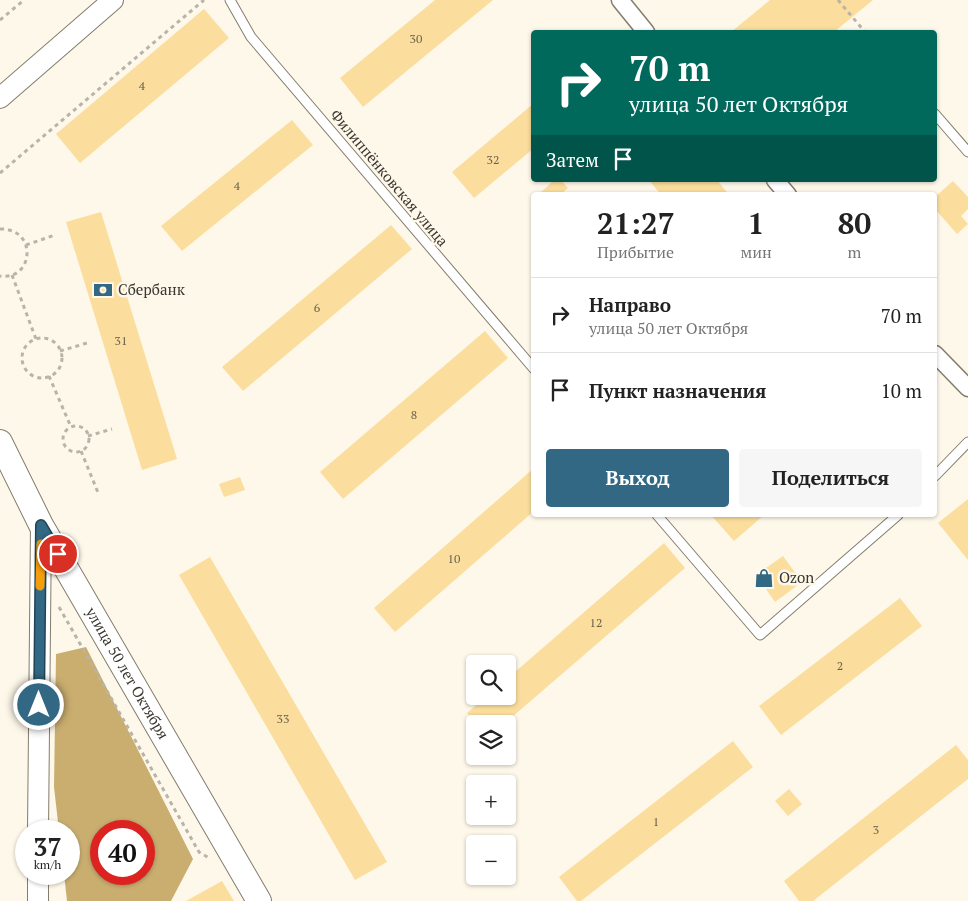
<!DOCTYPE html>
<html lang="ru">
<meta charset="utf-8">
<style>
:root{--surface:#fff;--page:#f6f6f6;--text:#222;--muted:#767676;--line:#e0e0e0;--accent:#326884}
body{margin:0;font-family:"PT Serif",serif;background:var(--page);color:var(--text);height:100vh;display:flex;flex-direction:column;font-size:19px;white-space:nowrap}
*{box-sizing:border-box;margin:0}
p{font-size:16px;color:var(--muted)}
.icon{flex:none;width:28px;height:28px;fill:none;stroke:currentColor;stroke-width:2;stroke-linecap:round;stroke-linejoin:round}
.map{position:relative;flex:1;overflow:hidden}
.side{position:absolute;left:531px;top:192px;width:406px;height:325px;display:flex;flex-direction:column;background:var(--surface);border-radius:5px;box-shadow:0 1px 4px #0004}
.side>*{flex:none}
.banner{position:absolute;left:531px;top:30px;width:406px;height:152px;border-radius:5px;box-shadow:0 1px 4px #0004;background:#00695c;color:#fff;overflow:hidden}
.fabs{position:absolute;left:466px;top:655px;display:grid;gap:10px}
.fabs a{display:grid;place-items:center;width:50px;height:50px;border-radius:5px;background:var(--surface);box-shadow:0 1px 4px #0004;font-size:25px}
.speed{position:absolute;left:15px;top:820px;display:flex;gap:10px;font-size:25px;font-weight:700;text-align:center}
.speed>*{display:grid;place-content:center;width:65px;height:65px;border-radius:50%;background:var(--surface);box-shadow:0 1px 4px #0004;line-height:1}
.speed small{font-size:12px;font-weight:400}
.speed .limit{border:8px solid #d22;background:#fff;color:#111}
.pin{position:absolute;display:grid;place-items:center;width:42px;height:42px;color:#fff;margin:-21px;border:2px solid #fff;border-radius:50%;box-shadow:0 1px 5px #0007}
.me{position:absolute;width:55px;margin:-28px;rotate:0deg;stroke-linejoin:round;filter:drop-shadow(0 0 4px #0008)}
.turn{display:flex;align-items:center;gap:18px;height:105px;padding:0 15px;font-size:22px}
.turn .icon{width:65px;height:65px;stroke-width:2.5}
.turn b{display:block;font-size:35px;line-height:42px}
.then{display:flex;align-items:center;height:48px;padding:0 15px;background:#0003;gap:10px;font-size:19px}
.eta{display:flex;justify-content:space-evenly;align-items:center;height:85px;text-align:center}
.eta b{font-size:30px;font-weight:800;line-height:35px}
.cta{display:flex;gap:10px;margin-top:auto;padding:10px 15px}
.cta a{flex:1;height:58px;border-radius:5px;background:var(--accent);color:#fff;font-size:20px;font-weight:800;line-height:58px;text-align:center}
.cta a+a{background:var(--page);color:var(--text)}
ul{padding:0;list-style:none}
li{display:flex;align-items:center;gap:15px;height:75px;padding:0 15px;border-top:1px solid var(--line)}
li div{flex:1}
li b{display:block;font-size:19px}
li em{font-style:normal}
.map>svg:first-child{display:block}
.forest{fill:#caae70;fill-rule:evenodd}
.building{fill:#fbde9e}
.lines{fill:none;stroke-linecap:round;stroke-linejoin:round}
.service-casing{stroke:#847d6d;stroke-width:11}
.minor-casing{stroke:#847d6d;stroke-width:19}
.tertiary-casing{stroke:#847d6d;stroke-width:22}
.secondary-casing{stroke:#847d6d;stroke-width:26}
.path{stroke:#b9b4a8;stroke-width:3;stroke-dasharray:4 4;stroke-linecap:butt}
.service{stroke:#fff;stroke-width:9}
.minor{stroke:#fff;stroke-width:16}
.tertiary{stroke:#fff;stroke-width:20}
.secondary{stroke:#fff;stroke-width:24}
.route-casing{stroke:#204456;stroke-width:12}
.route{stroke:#326884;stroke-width:9}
.slow{stroke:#f59e0b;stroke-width:9}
.labels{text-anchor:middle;stroke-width:5;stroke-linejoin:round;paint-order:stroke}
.number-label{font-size:12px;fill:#6a614c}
.street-label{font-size:15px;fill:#3a3730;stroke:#fef8ea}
.poi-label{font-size:15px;fill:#3a3730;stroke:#fef8ea;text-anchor:start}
</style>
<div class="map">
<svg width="968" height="901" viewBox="0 0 968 901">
<rect width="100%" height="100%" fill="#fef8ea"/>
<!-- forest -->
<path class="forest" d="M86,647l107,212 -22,42h-104l-3,-27h5v-43h-10l-5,-44 2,-133zM144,831v43h-43v-43z"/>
<!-- building -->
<g class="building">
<path d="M435,0h58l-130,107 -23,-29z"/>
<path d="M770,0h103l-39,32h-103z"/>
<path d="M204,9l25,29 -149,125 -24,-29z"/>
<path d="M534,103v45l-60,50 -22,-26z"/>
<path d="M292,120l21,25 -131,106 -21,-25z"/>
<path d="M554,180h7l7,8 -8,7h-22z"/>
<path d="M649,180h68l12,15h-68z"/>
<path d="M953,181l15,16v12l-7,7 7,8 -11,10 -22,-25v-12z"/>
<path d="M101,212l76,247 -35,11 -76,-248z"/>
<path d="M391,225l21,24 -169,142 -21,-24z"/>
<path d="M485,331l23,27 -165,141 -23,-27z"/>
<path d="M534,468v43l-139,121 -21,-24z"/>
<path d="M240,477l5,13 -21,7 -5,-13z"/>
<path d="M968,499v61l-30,-37z"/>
<path d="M711,515h53l-30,26z"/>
<path d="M664,543l21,25 -181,156h-27l-10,-11 20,-17h21v-18z"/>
<path d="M783,556l19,26 -27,20 -19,-27z"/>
<path d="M210,557l177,305 -32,18 -176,-305z"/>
<path d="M900,598l22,28 -141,109 -22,-29z"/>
<path d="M733,741l20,26 -172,134h-4l-18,-24z"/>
<path d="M956,745l12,15v19l-155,122h-14l-15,-20z"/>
<path d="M789,789l13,15 -14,12 -13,-15z"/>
<path d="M222,881l12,20h-48z"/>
</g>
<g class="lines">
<!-- service casing -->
<g class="service-casing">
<g id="service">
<path d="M230,0l21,37 283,332"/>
<path d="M935,114l33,38"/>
<path d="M935,476l33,-34"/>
<path d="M657,515l103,120 138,-120"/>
</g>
</g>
<!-- minor casing -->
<g class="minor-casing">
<g id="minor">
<path d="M620,0l26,32"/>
<path d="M775,180l13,15"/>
<path d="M935,354l33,34"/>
</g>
</g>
<!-- tertiary casing -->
<g class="tertiary-casing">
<g id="tertiary">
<path d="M0,98l113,-98"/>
<path d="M38,831l3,-306"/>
<path d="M38,901v-27"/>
</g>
</g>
<!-- secondary casing -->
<g class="secondary-casing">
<g id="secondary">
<path id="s1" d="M0,442l41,83 218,376"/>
</g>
</g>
<!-- path -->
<g class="path">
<path d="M838,0l27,32"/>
<path d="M0,20l24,-20"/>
<path d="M0,173l204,-173"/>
<path d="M0,229c38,-1 34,52 0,47"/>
<path d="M26,245l29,-10"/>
<path d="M12,275l24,64"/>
<circle cx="42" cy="358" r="20"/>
<path d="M60,351l27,-8"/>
<path d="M49,376l22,51"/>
<circle cx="76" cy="439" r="13"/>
<path d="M88,436l24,-7"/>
<path d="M81,451l18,44"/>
<path d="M59,607l140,245 10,6"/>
</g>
<!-- service -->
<use href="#service" class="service"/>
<!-- minor -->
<use href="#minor" class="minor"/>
<!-- tertiary -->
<use href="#tertiary" class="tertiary"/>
<!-- secondary -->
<use href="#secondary" class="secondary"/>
</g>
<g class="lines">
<!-- route casing -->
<g class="route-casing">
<path id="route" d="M39,705l2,-180 17,29"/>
</g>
<!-- route -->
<use href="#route" class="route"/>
<!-- slow -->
<path class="slow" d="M40,586l1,-42"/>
</g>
<!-- icons -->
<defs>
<g id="bank-bare" transform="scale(1.5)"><path d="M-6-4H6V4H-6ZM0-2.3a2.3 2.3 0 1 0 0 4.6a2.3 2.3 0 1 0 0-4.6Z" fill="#326884" stroke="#fef8ea" stroke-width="2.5" paint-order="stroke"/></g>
<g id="shop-bare" transform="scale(1.5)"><path d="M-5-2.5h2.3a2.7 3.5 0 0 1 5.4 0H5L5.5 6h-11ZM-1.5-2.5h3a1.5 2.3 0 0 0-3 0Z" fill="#326884" stroke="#fef8ea" stroke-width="2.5" paint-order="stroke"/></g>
</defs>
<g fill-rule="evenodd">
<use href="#bank-bare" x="103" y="290"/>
<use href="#shop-bare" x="764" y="578"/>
</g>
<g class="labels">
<!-- number labels -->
<g class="number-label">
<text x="416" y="43">30</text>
<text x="142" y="90">4</text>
<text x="493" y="164">32</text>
<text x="237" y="190">4</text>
<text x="317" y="312">6</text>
<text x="121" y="345">31</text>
<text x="414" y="419">8</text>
<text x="454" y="563">10</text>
<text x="596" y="627">12</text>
<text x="840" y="670">2</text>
<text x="283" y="723">33</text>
<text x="656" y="826">1</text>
<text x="876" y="834">3</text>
</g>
<!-- street labels -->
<g class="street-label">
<text transform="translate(389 178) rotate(50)" y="5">Филиппёнковская улица</text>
<text dy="5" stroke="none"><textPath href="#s1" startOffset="264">улица 50 лет Октября</textPath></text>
</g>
<!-- poi labels -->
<g class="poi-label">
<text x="118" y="295">Сбербанк</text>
<text x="779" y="583">Ozon</text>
</g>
</g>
</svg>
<div class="fabs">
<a><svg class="icon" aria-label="search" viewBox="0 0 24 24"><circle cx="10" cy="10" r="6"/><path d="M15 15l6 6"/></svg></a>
<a><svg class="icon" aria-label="layers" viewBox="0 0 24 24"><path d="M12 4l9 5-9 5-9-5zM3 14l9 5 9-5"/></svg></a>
<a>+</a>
<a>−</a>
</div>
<div class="speed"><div>37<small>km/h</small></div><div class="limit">40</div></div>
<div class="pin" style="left:58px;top:554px;background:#d93025"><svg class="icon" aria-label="arrive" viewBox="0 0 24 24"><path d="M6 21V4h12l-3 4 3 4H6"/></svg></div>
<svg class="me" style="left:39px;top:705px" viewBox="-20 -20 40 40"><circle r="17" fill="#326884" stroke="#fff" stroke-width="3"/><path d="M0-11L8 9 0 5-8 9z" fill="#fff"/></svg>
<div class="banner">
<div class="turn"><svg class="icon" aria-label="right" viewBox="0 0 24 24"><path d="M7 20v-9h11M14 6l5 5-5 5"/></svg><div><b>70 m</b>улица 50 лет Октября</div></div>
<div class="then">Затем<svg class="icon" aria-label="arrive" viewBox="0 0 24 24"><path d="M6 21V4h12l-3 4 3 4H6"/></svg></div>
</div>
<section class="side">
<div class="eta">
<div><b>21:27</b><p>Прибытие</p></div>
<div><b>1</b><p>мин</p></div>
<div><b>80</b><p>m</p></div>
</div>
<ul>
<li><svg class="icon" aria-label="right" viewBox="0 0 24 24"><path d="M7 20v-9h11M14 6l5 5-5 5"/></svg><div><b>Направо</b><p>улица 50 лет Октября</p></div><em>70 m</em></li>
<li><svg class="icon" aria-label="arrive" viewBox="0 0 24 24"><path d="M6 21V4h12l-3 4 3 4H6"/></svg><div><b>Пункт назначения</b></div><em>10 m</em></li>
</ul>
<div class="cta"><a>Выход</a><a>Поделиться</a></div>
</section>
</div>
